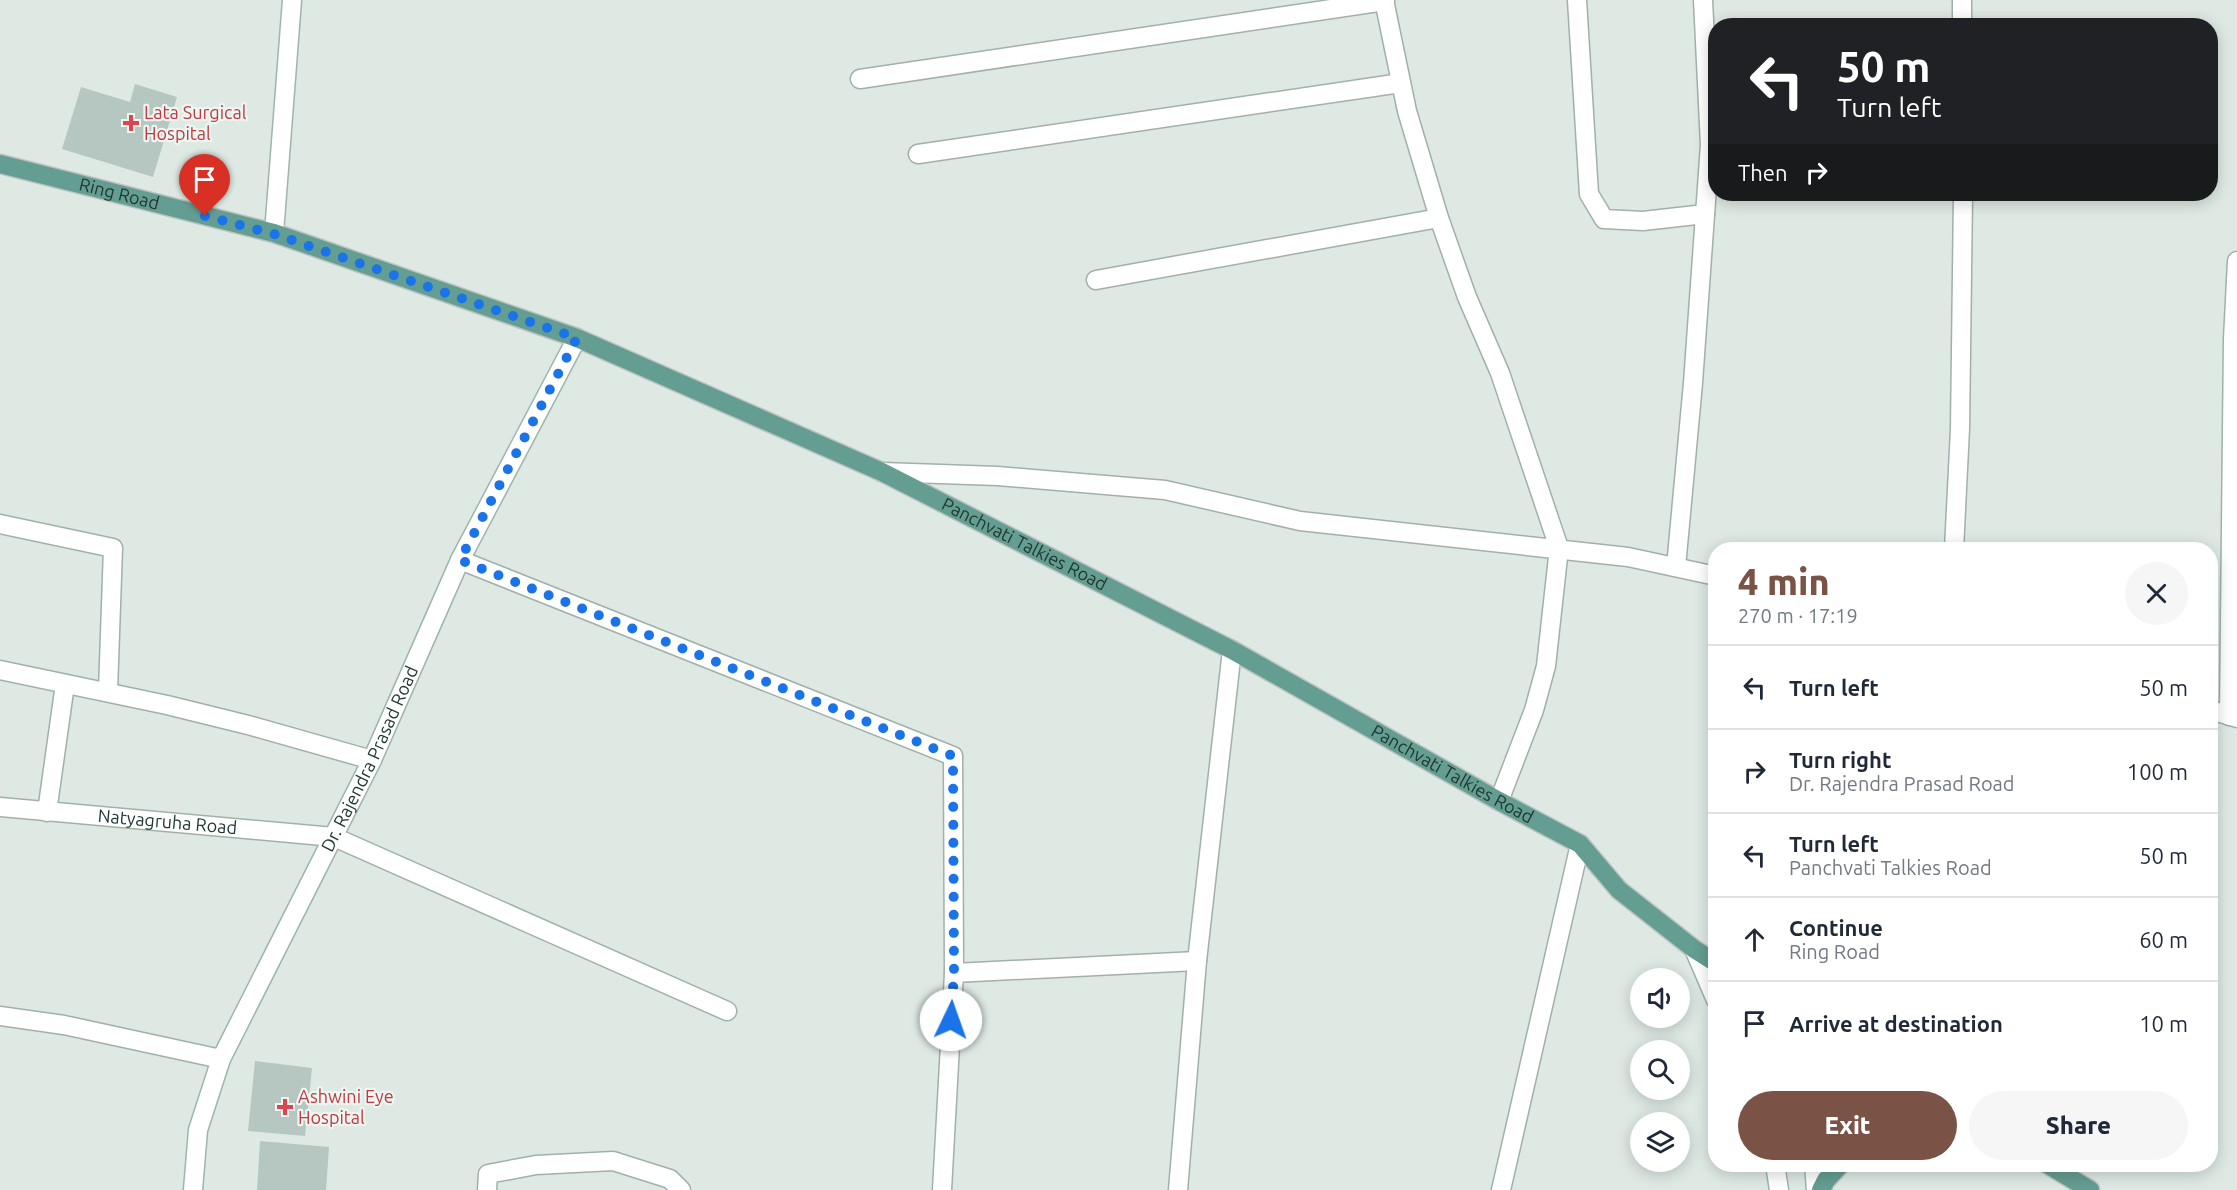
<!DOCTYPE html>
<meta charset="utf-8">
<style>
:root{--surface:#fff;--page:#f6f6f7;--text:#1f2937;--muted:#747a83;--line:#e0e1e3;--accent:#7b5246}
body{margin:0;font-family:Ubuntu,sans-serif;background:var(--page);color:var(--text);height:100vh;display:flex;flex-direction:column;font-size:22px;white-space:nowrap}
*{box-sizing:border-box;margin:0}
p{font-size:20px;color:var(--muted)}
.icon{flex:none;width:33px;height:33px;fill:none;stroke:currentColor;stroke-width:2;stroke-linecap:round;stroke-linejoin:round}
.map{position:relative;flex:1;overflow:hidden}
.panel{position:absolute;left:1708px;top:542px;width:510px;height:630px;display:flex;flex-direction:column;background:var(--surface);border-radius:24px;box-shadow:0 3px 15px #0003}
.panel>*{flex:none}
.guide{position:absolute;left:1708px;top:18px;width:510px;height:183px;border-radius:24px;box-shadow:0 3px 15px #0003;background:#202124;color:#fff;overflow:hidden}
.tools{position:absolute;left:1630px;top:968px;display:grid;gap:12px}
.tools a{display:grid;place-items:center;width:60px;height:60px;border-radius:50%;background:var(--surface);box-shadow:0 3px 15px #0003;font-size:30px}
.pin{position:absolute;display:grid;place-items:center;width:51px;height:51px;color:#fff;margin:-62px -26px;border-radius:50% 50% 50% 0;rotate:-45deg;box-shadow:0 0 6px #0007}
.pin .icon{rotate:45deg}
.me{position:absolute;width:66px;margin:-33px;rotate:3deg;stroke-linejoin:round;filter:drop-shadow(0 0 4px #0008)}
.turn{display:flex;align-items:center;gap:21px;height:126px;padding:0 30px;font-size:27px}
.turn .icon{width:78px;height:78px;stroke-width:2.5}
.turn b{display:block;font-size:42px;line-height:51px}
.then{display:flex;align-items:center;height:57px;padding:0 30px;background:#0003;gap:12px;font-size:22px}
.round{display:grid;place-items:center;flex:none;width:63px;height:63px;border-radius:32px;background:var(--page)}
.overview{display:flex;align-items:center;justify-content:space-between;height:102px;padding:0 30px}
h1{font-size:36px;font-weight:800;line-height:45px;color:var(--accent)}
.cta{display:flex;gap:12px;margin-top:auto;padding:12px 30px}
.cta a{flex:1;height:69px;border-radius:36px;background:var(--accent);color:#fff;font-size:24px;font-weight:800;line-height:69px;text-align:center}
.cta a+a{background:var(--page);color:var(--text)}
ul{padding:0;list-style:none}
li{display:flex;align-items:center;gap:18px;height:84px;padding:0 30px;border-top:2px solid var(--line)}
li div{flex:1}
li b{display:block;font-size:22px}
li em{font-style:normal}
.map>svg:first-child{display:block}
.building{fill:#b6c6c0}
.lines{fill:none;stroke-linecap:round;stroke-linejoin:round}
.minor-casing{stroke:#a1b0ab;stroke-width:21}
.secondary-casing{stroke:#9eb4ad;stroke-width:21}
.primary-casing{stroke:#bcc3c2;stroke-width:21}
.minor{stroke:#fff;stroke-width:18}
.secondary{stroke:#fff;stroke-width:18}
.primary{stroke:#649d91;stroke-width:18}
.route{stroke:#1a73e8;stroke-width:10;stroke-dasharray:0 18}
.health-dot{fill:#e0444e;stroke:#eef6f2;stroke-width:2}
.labels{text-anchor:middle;stroke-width:4.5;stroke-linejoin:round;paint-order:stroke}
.health-label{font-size:18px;fill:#be3a42;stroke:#eef6f2;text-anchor:start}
.street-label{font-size:18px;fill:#203832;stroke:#eef6f2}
</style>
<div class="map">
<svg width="2237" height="1190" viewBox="0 0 2237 1190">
<rect width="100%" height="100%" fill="#dee9e4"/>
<!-- building -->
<g class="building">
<path d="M135,84l42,13 -24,80 -91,-28 19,-62 49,15z"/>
<path d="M255,1061l57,7 -7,68 -57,-5z"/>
<path d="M260,1141l69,6 -3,43h-69z"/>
</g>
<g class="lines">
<!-- minor casing -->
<g class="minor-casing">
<g id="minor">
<path d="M1384,0l23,111 32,107 28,79 33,76 59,175 -13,118 -12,44 -35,91"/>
<path d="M1577,0l12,194 15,25 39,2 62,-7"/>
<path d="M1962,0v26"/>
<path d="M860,79l525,-78"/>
<path d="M918,154l483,-71"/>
<path d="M1096,280l343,-62"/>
<path d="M882,472l116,4 167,14 135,31 328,36 88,19"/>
<path d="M0,524l113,24 -5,143"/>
<path d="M1954,549l6,-120 3,-235"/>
<path d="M460,560l493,196 1,217"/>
<path d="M1676,567l17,-184 17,-238 -7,-145"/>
<path d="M0,670l167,35 81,20 124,35"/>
<path d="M2211,710l26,8"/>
<path d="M2229,716l4,-377 4,-78"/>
<path id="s1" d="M0,807l334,30 393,174"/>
<path d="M47,812l18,-128"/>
<path d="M0,1016l64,9 157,34"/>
<path d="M487,1190l1,-16 48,-9 77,-4 57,18 11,11"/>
<path d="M942,1190l12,-217 243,-12"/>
<path d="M1178,1190l19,-229 35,-311"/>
<path d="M1501,1190l79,-346"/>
</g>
</g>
<!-- secondary casing -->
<g class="secondary-casing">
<g id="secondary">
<path d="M274,233l18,-233"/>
<path d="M1694,949l22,51"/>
<path d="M1775,1164l4,26"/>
<path d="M1814,1164l2,26"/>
<path id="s2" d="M193,1190l5,-60 23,-71 151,-299 88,-200 117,-222"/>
</g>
</g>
<!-- primary casing -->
<g class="primary-casing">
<g id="primary">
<path id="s3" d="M0,164l274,69 303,105 305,134 350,178 267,151 81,43 39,46 75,59 22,14"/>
<path d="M2047,1164l43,26"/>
<path d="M1821,1190l5,-10 15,-16"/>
</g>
</g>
<!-- minor -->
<use href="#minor" class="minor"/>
<!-- secondary -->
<use href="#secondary" class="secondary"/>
<!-- primary -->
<use href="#primary" class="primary"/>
</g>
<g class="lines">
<!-- route -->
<path class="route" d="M205,216l69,18 303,104 -117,222 493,196 1,217 -3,47"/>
</g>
<!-- markers -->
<g class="health-dot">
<path d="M128 114h6v6h6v6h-6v6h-6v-6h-6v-6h6z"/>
<path d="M282 1098h6v6h6v6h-6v6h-6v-6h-6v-6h6z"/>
</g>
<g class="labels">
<!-- health labels -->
<g class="health-label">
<text x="144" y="119">Lata Surgical<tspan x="144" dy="21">Hospital</tspan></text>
<text x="298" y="1103">Ashwini Eye<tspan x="298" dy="21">Hospital</tspan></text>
</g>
<!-- street labels -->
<g class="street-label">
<text dy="6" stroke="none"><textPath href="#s3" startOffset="123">Ring Road</textPath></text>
<text dy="6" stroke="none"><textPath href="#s3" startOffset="1096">Panchvati Talkies Road</textPath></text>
<text dy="6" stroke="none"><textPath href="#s2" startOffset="470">Dr. Rajendra Prasad Road</textPath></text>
<text dy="6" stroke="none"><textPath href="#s3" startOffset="1582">Panchvati Talkies Road</textPath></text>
<text dy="6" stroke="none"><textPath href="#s1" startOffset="168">Natyagruha Road</textPath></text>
</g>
</g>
</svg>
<div class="tools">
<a><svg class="icon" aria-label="sound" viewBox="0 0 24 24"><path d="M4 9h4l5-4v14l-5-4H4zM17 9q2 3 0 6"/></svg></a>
<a><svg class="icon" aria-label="search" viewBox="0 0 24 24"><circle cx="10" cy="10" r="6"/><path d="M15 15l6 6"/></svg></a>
<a><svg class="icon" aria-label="layers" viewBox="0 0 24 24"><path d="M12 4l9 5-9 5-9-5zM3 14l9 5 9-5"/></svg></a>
</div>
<div class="pin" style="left:205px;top:216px;background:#d93025"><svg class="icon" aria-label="arrive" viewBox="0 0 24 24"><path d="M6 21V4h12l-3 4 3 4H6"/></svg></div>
<svg class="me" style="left:951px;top:1020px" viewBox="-20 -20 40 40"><circle r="19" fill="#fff"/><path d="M0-13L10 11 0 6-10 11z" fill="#1a73e8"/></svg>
<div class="guide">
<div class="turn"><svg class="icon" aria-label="left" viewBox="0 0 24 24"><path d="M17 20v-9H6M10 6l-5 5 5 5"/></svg><div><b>50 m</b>Turn left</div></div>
<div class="then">Then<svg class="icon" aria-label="right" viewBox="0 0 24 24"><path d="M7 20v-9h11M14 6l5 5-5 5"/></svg></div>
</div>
<section class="panel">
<div class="overview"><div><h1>4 min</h1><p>270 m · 17:19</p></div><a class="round"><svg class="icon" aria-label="close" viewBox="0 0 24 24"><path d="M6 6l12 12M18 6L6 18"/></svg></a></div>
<ul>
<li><svg class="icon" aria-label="left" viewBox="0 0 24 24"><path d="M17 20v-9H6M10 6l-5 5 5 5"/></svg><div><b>Turn left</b></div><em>50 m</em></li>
<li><svg class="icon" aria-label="right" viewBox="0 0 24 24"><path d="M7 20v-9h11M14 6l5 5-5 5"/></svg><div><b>Turn right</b><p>Dr. Rajendra Prasad Road</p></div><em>100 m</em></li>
<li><svg class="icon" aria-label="left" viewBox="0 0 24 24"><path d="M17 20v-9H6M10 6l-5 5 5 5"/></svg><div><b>Turn left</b><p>Panchvati Talkies Road</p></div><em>50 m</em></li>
<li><svg class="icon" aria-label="ahead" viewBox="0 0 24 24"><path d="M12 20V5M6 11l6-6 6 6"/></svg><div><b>Continue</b><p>Ring Road</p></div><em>60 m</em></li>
<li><svg class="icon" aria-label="arrive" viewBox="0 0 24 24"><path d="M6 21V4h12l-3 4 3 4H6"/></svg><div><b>Arrive at destination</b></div><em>10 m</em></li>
</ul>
<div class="cta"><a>Exit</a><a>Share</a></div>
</section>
</div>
